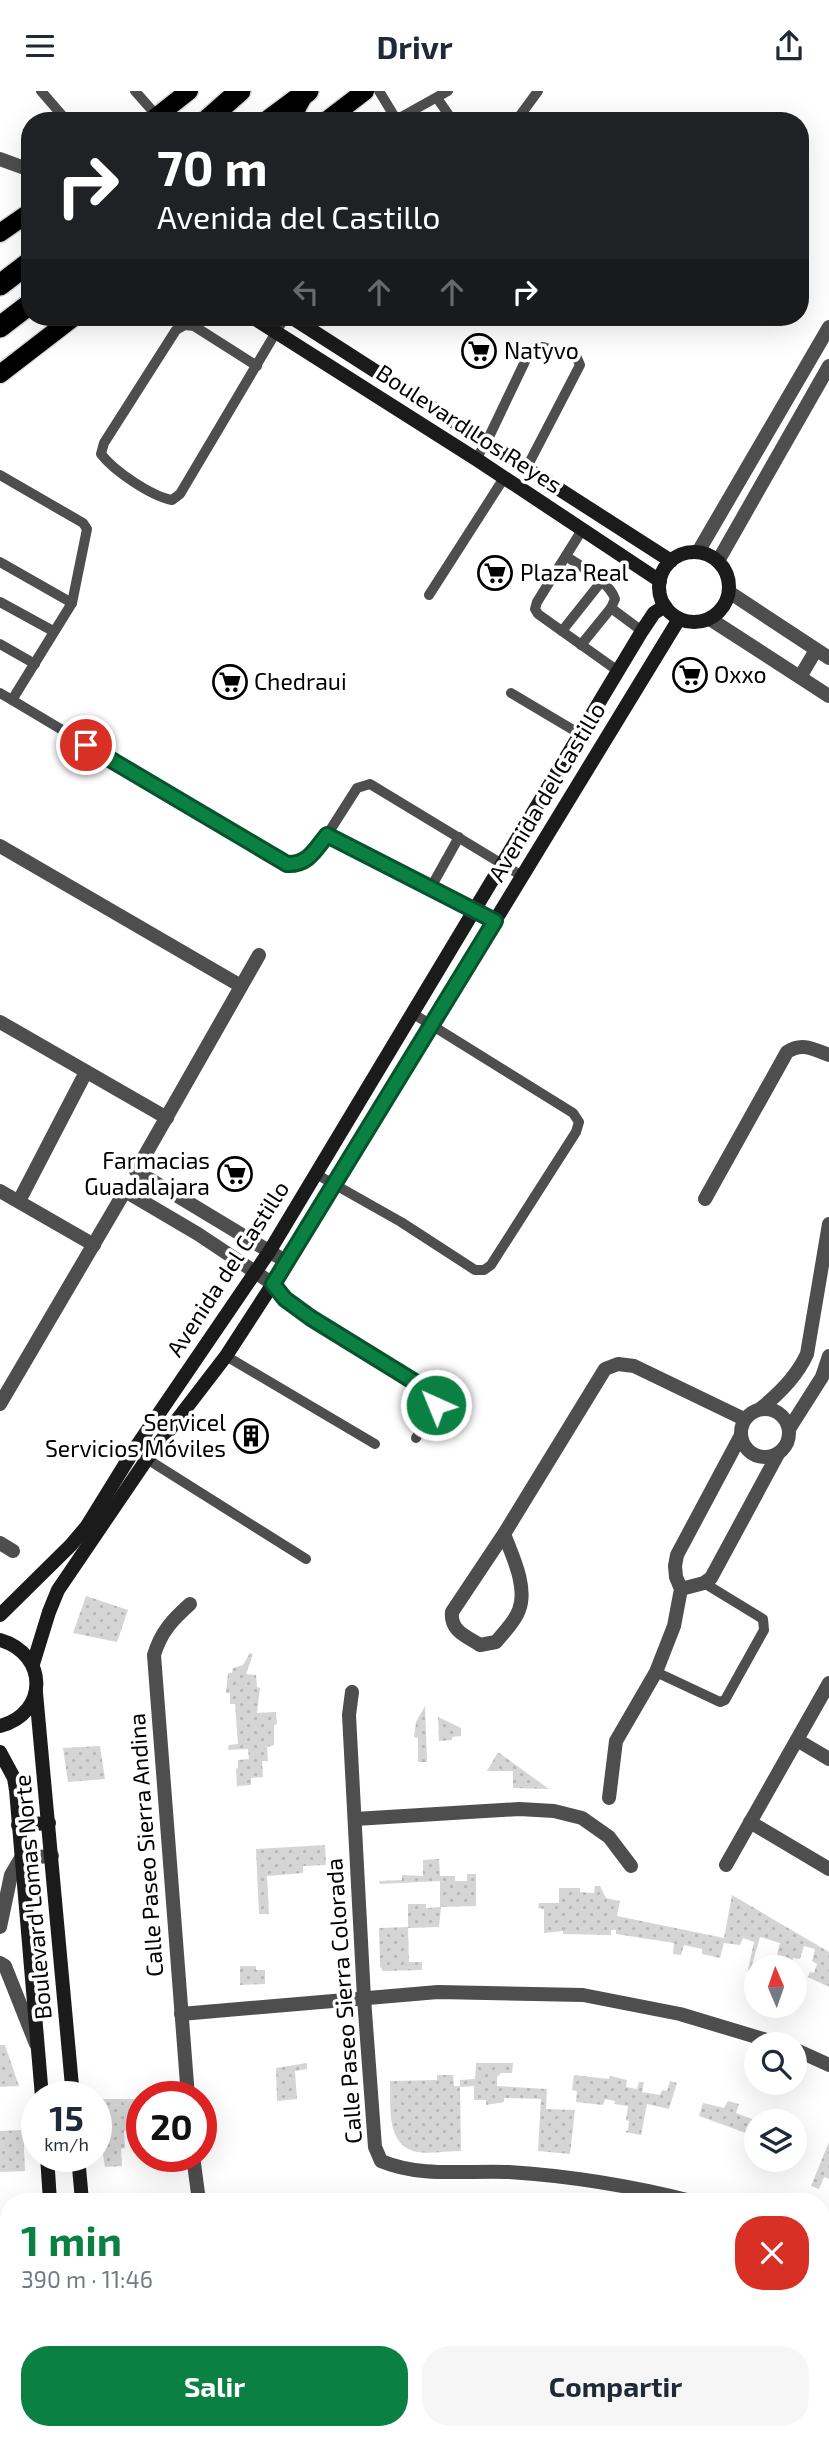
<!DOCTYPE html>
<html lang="es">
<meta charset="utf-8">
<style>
:root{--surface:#fff;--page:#f6f6f7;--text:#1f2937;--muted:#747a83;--accent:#0b8043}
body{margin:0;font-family:"Exo 2",sans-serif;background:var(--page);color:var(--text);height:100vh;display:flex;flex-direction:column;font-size:26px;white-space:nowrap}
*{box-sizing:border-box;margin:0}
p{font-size:23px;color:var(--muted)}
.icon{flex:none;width:38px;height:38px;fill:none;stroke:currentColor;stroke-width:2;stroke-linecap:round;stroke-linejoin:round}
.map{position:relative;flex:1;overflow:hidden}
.details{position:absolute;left:0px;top:2102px;width:830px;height:247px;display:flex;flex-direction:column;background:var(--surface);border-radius:28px 28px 0 0;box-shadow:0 7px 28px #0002}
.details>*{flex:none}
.banner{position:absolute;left:21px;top:21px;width:788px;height:214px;border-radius:28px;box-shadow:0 7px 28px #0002;background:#202124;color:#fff;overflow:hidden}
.needle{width:46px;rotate:358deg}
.tools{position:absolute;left:744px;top:1864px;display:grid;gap:14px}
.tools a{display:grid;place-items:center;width:63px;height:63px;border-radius:50%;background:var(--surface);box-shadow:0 7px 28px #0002;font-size:35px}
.speed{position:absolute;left:21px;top:1990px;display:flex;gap:14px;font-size:35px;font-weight:700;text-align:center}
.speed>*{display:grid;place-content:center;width:91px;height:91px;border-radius:50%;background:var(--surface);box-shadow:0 7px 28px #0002;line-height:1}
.speed small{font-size:18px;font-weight:400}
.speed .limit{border:10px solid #d22;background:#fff;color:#111}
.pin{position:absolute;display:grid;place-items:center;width:60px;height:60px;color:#fff;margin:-30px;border:4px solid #fff;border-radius:50%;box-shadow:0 2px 7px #0007}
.me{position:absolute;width:77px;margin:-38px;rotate:316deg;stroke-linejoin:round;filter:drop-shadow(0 0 5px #0008)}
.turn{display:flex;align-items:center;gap:24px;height:147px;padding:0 21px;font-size:32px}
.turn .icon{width:91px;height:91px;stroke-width:2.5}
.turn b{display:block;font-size:49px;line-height:60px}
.lanes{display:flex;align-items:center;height:66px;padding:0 21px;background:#0003;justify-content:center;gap:35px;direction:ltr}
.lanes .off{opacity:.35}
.round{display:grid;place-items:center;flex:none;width:74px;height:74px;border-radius:28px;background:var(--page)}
.headline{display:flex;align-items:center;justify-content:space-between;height:119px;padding:0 21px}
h1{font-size:42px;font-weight:700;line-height:52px;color:var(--accent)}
.primary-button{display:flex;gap:14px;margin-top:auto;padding:14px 21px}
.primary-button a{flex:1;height:80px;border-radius:28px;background:var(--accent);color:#fff;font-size:28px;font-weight:700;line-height:80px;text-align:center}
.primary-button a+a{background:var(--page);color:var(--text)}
header{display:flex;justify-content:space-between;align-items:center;height:91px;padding:0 21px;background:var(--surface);font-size:32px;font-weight:700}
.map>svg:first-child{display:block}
.grass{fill:url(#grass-dots)}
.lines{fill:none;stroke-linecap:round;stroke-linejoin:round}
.primary-casing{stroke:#dbdbdb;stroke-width:21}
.highway-casing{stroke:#dbdbdb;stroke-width:24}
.lane{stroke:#4e4e4e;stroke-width:10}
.street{stroke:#4e4e4e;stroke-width:14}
.secondary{stroke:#1b1b1b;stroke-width:14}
.primary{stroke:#000;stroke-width:18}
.highway{stroke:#000;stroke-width:21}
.route-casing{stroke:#07532c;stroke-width:18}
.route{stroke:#0b8043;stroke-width:12}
.labels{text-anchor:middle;stroke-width:7;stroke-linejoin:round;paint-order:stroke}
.poi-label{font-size:23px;fill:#000;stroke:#fff;text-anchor:start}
.street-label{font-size:23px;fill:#000;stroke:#fff}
</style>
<header><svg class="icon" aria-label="menu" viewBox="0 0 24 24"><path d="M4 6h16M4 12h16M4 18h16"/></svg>Drivr<svg class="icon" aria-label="share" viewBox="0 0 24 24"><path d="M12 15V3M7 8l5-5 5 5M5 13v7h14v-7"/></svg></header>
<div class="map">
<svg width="829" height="2348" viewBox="0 0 829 2348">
<defs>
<pattern id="grass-dots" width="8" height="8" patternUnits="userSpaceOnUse" patternTransform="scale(1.75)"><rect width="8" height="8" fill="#d5d5d5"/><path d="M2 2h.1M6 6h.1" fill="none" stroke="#b5b5b5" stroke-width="1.8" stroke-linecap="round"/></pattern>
</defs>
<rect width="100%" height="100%" fill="#fff"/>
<!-- grass -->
<g class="grass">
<path d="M86,1505l42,14 -11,32 -44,-9z"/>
<path d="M250,1562l3,1 -7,20 10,1 1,12 3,1 -3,25 19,-1 1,12 -3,1v20l-7,2 1,14h-6l1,16 -12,1v7l-14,1 -1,-17 2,-1v-8l11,-1 -1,-10 -20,1 1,-5 9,-1 -3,-40h-5v-11h-4l2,-20h4l1,-5 10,-3z"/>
<path d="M425,1615l2,56h-9v-24l-4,-1 2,-15z"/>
<path d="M438,1626l23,11v8l-9,1v3l-13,1z"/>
<path d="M100,1655l5,33 -37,3 -5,-34z"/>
<path d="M498,1661l51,37 -36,-1v-17h-26z"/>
<path d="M325,1754l1,20 -23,1v7l-36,3 2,38h-10l-3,-65z"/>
<path d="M439,1768l1,17h15v5h12v-7h9v32l-35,1 -2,20 -31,1 1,34h13v8l-39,1 -3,-5 -1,-38 29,-1v-23h18v4l14,-1v-26l-60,3 -1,-3 23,-1v-5l21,1v-16z"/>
<path d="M595,1795h5l6,12 14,3 -3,15 107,22 8,-43 97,57v35l-21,-10 2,-5 4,1 3,-9 -5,-3 3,-12 -11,-3 -4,13 -7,-1 -2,9h-17l6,-24 -20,-6 -12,42h-2l8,-37 -11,-4 -3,7 -16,-2 -4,15 -18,-4v-5l-18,-4 -3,10 -8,-1 1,-11 -58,-9v-4h-5v5l-48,-1v-3l-19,2v-24l-6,-1 1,-5h20v-15h21v4l14,1z"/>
<path d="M240,1875h16v4h9v14l-25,1z"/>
<path d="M0,1954h5l14,41 -19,1z"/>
<path d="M307,1972v6l-12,2 2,28 -20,2 -1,-33z"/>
<path d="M476,1972h37l-1,10h-11l-4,4v9l50,3 -1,20 29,1 -5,44 -32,-3 3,-52 -37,-1v4l-18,3v-5h-12v-14l-14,1 1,64c-14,0 -31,3 -44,1 -32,-7 -26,-46 -27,-71l47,-1v-5h16l1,11h6v-6l15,-1z"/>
<path d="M574,1984l35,4 1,-3 17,4 -1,7 11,2 2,-7h5l-2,10 18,3 2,-5 5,1 3,-10 7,2 -8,26 -22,-5 -6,31 -16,-3 3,-2 1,-9 -3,-1 2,-14 -14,-2 1,-3 -10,-2 -2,6 -27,-3 1,-11 -5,-1z"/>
<path d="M97,2008h45v37h-5v-6l-13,1 1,17 -4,1 1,17 -17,1 -9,-57z"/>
<path d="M728,2010l11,3 -3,9 21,8 -1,22 -4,-1 2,-6 -55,-20 4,-13 21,5z"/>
<path d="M23,2039l2,41 -25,1v-41z"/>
<path d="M829,2051v37l-5,-2 -5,12 -8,-3z"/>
<path d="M580,2340h28l-3,8h-26z"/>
</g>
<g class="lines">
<!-- primary casing -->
<g class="primary-casing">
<g id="primary">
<path d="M151,30l38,-30"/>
<path d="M290,30l15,-28"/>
<path d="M326,30l39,-30"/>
<path d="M0,142l30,-21"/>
<path d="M0,283l74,-57"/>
</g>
</g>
<!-- highway casing -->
<g class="highway-casing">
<g id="highway">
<path d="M206,30l34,-30"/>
<path d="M268,30l40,-30"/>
<path d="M0,194l30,-23"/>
<path d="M0,236l30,-23"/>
</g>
</g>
<!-- lane -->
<g class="lane">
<path d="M41,0l26,30"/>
<path d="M135,0l22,25"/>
<path d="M379,0l17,28"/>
<path d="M437,7l16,23"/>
<path d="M394,30l54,-30"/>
<path d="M516,30l22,-30"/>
<path d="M257,275l-63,-40 -9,-1 -9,5 -72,113 -3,11c13,17 50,42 71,46l8,-6 105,-177"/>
<path d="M476,368l11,-18 42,-88 5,-5 9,-1 34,11 3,7 -53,102"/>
<path d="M0,384l83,48 4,6 -15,74 -60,97 275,164c21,1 28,-14 40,-29l168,86"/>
<path d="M582,439l-45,72 -2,7 3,5 80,57"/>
<path d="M566,465c15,11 43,25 49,43l-4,9 -30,37"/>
<path d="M0,471l72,41"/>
<path d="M429,504l75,-117"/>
<path d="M0,511l53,29"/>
<path d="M611,517l31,23"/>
<path d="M562,540l39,-49"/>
<path d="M0,553l35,20"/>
<path d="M0,602l12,7"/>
<path d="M511,602l69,41"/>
<path d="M327,744l30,-47 13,-4 152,92"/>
<path d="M430,798l29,-52"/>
<path d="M316,1083l85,48 74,48h9l7,-5 85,-133 3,-10 -6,-9 -161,-100"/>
<path d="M273,1193l12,14 26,20 124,78 1,9 -20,33"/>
<path d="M226,1265l149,88"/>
<path d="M147,1368l159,100"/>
<path d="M656,1581l64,30 5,-2 39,-70 -1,-11 -59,-36"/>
</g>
<!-- street -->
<g class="street">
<path d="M0,68l30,11"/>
<path d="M698,461l131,-225"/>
<path d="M718,470l111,-195"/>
<path d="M729,501l100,66"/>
<path d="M710,528l119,77"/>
<path d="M800,586l16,-27"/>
<path d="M0,755l241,140"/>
<path d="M259,864l-123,216 151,91"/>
<path d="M0,931l167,96"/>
<path d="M0,1100l94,54"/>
<path d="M705,1108l82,-147c15,-10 26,-3 42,3"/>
<path d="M19,1110l67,-129"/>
<path d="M0,1313l125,-213 73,43 75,50"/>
<circle cx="765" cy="1342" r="24"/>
<path d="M760,1318c19,-15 37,-33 47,-55l22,-130"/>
<path d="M789,1338l33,-52 7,-21"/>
<path d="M504,1443c8,21 24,53 15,76 -4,12 -16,23 -23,32l-16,3c-14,-9 -30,-14 -28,-33l52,-78 101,-165 13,-5 16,2 110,53"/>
<path d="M0,1452l13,8"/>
<path d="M681,1498l23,-6 7,-5 67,-124"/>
<path d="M352,1601l-3,23 15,283 11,149 6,14c40,17 86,9 128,11 62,4 123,14 182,29"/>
<path d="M797,1649l32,19"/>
<path d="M609,1707l7,-57 40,-69 18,-46 7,-37 -5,-12 -1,-11 2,-11 63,-118"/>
<path d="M355,1728l164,-10 35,2 28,7 27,19 22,29"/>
<path d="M750,1731l79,47"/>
<path d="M726,1774l103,-182"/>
<path d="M0,1836l11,-52 10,-17 31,-2"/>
<path d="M0,1872l5,3 31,78"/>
<path d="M181,1923l257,-22 145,3 97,19 100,30"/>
<path d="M794,1958l35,16"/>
<path d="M188,2006l-34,-442c7,-23 18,-35 36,-51"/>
<path d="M193,2065l6,45"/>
<path d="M821,2169l8,5"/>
<path d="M821,2230l8,-13"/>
<path d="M821,2276l8,-15"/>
<path d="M761,2340l15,8"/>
</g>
<!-- secondary -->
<g class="secondary">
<path d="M252,226l224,142 184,122"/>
<path d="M291,226l380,244"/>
<circle cx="694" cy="496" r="35"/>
<path d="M0,1524l71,-70 16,-19 47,-76 135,-198 373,-621 12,-18 11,-7"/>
<path d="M0,1549c48,14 49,73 0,86"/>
<path d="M33,1573l16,-52 9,-22 89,-131 79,-103 61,-94 392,-643"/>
<path d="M36,1602l37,404"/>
<path d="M0,1661l14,26 2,12 26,307"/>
<path d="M18,1734l31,-2"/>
<path d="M47,2065l3,45"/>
<path d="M78,2065l4,45"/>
<path d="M70,2340l1,8"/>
<path d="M247,2340l20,8"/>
</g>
<!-- primary -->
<use href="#primary" class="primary"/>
<!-- highway -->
<use href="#highway" class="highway"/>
</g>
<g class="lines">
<!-- route casing -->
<g class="route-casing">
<path id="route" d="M86,654l201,119c21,1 28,-14 40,-29l168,86 -222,363 12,15 26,19 120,74 4,4 1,9"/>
</g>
<!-- route -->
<use href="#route" class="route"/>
</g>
<!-- icons -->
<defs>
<g id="supermarket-ring" transform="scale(1.75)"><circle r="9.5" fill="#fff" stroke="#000" stroke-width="1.5"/><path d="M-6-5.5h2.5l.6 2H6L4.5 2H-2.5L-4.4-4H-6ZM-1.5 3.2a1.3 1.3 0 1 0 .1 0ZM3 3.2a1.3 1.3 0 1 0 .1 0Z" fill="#000"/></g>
<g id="building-ring" transform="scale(1.75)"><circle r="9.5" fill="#fff" stroke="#000" stroke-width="1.5"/><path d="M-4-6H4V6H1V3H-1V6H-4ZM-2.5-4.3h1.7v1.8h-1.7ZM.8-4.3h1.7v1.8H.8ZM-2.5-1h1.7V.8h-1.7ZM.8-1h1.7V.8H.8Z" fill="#000"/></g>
</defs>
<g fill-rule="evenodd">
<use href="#supermarket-ring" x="479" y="260"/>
<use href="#supermarket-ring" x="495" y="482"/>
<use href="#supermarket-ring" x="690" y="584"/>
<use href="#supermarket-ring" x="230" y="591"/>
<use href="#supermarket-ring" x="235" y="1083"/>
<use href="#building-ring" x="251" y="1345"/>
</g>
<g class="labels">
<!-- poi labels -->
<g class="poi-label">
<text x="504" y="268">Natyvo</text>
<text x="520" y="490">Plaza Real</text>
<text x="714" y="592">Oxxo</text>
<text x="254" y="599">Chedraui</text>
<text x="210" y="1078" text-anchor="end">Farmacias<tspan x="210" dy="26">Guadalajara</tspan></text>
<text x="226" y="1340" text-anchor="end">Servicel<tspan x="226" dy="26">Servicios Móviles</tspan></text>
</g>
<!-- street labels -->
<g class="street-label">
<text transform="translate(469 338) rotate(33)" y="8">Boulevard Los Reyes</text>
<text transform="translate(547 701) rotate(-59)" y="8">Avenida del Castillo</text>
<text transform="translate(228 1178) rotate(-57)" y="8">Avenida del Castillo</text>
<text transform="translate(146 1754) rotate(-94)" y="8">Calle Paseo Sierra Andina</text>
<text transform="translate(33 1806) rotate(-95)" y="8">Boulevard Lomas Norte</text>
<text transform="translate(344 1910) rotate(-94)" y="8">Calle Paseo Sierra Colorada</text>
</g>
</g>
</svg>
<div class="tools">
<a><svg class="needle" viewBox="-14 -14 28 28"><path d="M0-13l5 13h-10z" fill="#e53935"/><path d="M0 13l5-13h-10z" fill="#747a83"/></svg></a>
<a><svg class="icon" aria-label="search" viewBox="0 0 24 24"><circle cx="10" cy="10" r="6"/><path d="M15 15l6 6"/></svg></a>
<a><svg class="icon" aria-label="layers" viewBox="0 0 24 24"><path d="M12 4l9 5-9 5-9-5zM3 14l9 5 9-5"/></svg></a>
</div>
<div class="speed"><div>15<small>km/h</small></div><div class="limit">20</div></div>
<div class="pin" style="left:86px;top:654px;background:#d93025"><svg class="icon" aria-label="arrive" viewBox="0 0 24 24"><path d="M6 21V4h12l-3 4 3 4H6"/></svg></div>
<svg class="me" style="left:436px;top:1314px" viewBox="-20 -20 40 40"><circle r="17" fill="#0b8043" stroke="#fff" stroke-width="3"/><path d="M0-11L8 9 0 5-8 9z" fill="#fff"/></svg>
<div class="banner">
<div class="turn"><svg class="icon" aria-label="right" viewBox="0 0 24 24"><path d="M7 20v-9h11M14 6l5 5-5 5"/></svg><div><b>70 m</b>Avenida del Castillo</div></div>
<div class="lanes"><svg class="icon off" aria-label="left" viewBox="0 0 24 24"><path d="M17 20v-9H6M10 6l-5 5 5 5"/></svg><svg class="icon off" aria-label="ahead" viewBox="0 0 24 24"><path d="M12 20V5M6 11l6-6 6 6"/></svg><svg class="icon off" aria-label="ahead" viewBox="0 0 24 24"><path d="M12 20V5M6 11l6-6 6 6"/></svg><svg class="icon" aria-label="right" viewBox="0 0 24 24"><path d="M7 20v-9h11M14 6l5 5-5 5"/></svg></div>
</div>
<section class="details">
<div class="headline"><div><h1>1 min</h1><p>390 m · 11:46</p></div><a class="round" style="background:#d93025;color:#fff"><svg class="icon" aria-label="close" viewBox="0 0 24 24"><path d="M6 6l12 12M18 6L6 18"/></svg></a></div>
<div class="primary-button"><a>Salir</a><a>Compartir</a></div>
</section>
</div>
